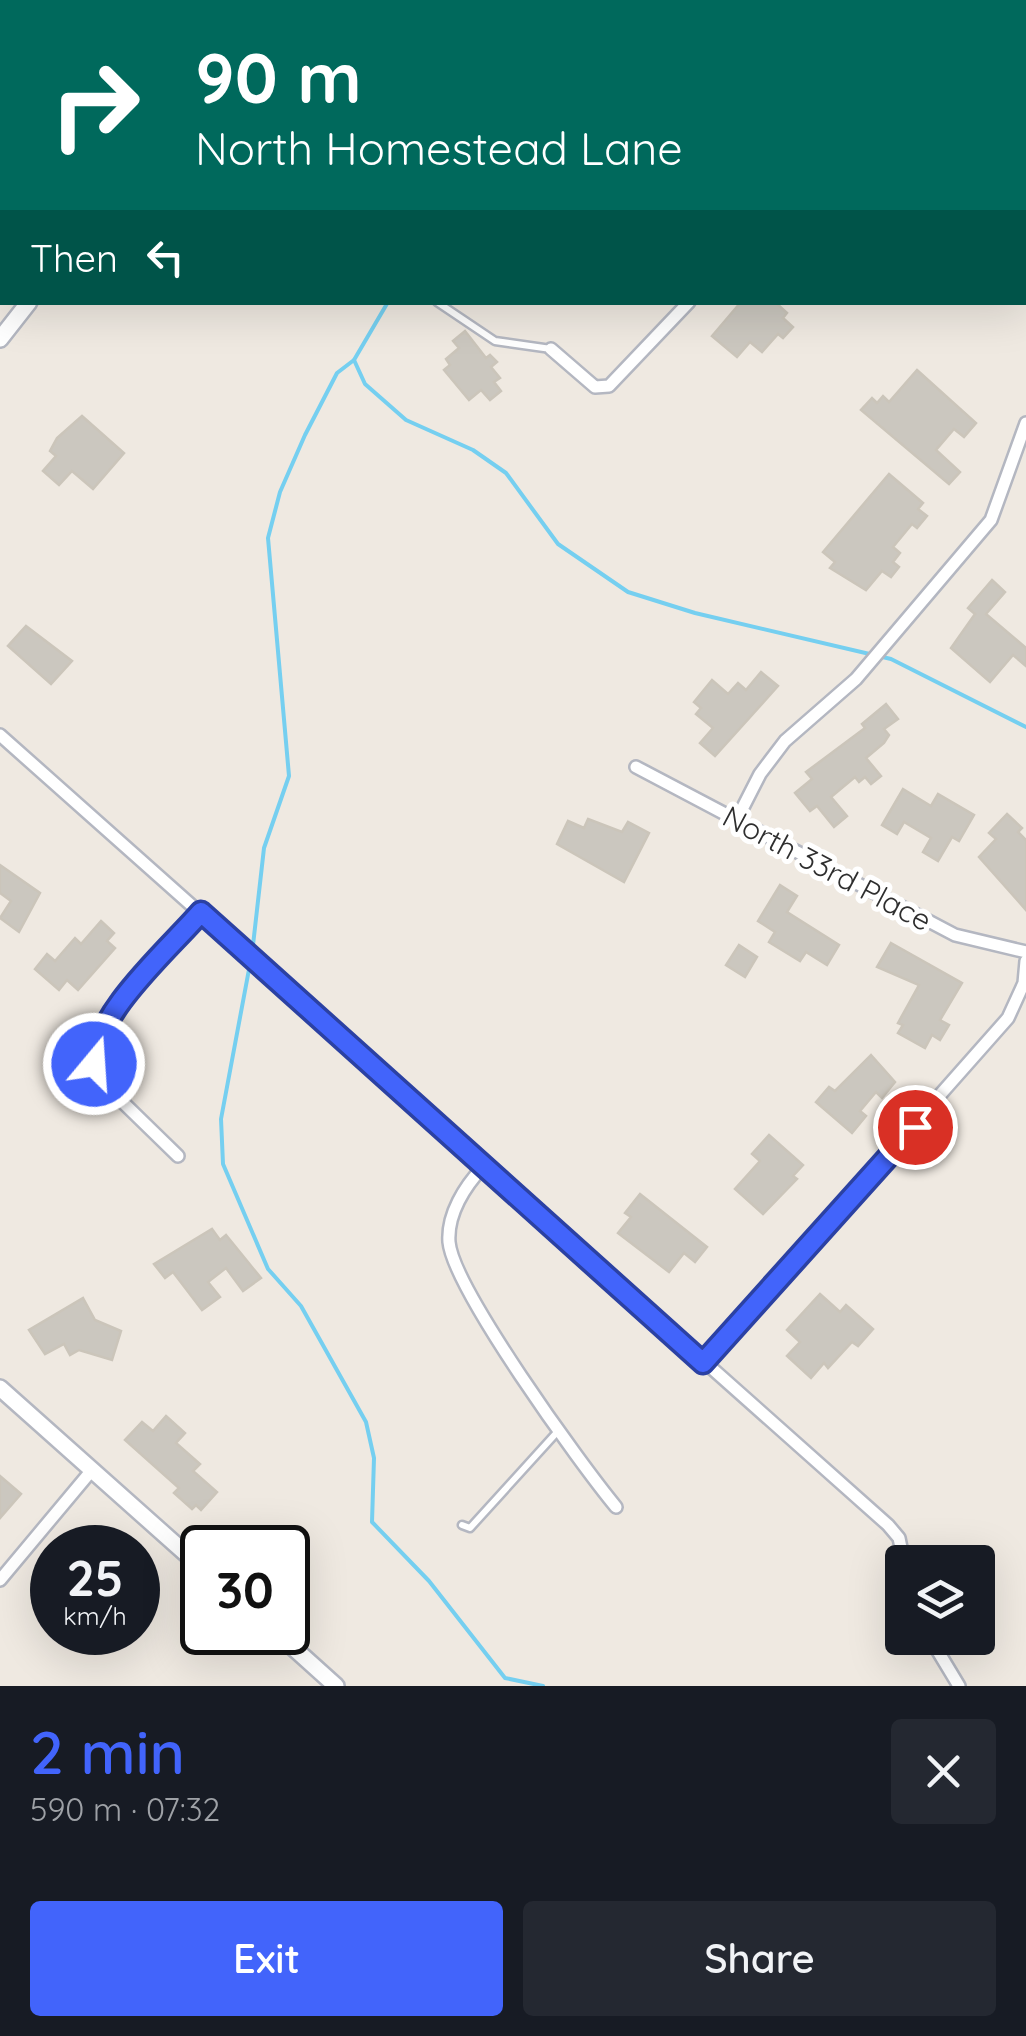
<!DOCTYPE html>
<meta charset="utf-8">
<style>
:root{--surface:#171b24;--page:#242831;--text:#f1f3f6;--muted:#9ea1a6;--accent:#4264fb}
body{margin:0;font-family:Quicksand,sans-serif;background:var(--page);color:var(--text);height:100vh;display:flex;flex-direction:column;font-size:38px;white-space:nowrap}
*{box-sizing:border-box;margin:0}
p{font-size:32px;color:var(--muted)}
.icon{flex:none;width:55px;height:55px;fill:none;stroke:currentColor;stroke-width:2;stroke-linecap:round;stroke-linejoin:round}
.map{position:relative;height:1686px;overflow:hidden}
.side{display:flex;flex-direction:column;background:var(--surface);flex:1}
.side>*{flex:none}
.hud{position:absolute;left:0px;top:0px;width:1028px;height:305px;box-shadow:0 10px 40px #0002;background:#00695c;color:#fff;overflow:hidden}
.controls{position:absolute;left:885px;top:1545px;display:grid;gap:20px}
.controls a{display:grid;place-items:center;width:110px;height:110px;border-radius:10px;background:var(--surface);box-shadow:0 10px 40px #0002;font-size:50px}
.speed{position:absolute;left:30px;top:1525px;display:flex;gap:20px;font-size:50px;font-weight:700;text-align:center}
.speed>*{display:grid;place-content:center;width:130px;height:130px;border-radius:50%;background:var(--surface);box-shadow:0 10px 40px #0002;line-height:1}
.speed small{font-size:25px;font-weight:400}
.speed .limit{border:5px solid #111;border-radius:15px;background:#fff;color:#111}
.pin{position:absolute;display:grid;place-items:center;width:85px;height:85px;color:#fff;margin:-42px;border:5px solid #fff;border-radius:50%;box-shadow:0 2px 10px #0007}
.me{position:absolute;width:110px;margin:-55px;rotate:18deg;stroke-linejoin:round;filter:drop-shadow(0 0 8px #0008)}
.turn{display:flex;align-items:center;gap:35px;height:210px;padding:0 30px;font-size:45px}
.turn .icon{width:130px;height:130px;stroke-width:2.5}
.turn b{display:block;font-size:70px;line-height:85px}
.then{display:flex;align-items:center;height:95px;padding:0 30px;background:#0003;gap:20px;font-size:38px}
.round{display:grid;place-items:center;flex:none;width:105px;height:105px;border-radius:10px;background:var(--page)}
.head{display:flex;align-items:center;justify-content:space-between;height:170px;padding:0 30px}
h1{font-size:60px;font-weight:600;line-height:75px;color:var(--accent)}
.cta{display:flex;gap:20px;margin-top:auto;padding:20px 30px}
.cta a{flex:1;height:115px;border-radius:10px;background:var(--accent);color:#fff;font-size:40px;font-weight:600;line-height:115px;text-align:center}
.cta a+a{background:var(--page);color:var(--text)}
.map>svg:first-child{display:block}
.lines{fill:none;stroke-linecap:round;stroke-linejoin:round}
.stream{stroke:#75cff0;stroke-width:4}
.canal{stroke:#75cff0;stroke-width:14}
.building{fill:#cbc7bf;stroke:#cbc5ba;stroke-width:2.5}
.lane-casing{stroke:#b4b7c1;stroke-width:11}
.street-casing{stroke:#b4b7c1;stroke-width:16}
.secondary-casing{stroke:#b4b7c1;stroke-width:20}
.path{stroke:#c9c9c9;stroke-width:2.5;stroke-dasharray:8 5;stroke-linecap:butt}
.lane{stroke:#fff;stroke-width:6}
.street{stroke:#fff;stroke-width:11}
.secondary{stroke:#fff;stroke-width:15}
.route-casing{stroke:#2b41a3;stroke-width:25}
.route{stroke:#4264fb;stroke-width:18}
.labels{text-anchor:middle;stroke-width:10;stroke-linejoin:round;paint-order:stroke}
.street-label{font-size:30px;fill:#2e2e2e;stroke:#fff}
</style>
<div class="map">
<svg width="1026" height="1686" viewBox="0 0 1026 1686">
<rect width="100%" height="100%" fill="#efe9e1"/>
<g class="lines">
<!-- stream -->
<g class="stream">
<path d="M354,360l11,24 41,36 67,30 33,23 52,71 70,48 67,21 196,46 135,68"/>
<path d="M252,954l12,-106 25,-72 -21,-238 12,-46 25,-57 32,-62 17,-13 34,-58"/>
<path d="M250,964l-29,155 2,45 45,105 33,37 65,116 8,36 -2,64 57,59 76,97 38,8"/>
</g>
<!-- canal -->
<g class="canal">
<path d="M374,2l6,-2"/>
<path d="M0,152l2,-1"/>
</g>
</g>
<!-- building -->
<g class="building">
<path d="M741,302h34l12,11 -4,5 10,9 -10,11 -5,-4 -16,18 -12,-10 -13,15 -25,-21z"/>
<path d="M465,331l21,27 4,-3 7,7 -6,5 9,11 -6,4 7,9 -11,9 -9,-10 -12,10 -25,-30 6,-5 -4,-6 13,-11 -6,-7z"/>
<path d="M917,370l59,53 -12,14 -10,-8 -18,21 24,22 -11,12 -88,-74 11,-12 5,5 6,-7 6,6z"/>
<path d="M82,416l42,37 -31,36 -21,-18 -13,14 -16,-14 13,-15 -6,-5 7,-13z"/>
<path d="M889,474l34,29 -5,6 9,7 -10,12 -5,-4 -19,23 7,6 -7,9 6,5 -8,10 -9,-6 -16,19 -36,-22 5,-6 -12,-10z"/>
<path d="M992,580l13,12 -19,22 40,34v18l-13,-11 -23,27 -39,-34 24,-34 -7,-6z"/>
<path d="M26,626l46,35 -21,23 -43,-38z"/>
<path d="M761,672l17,14 -63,70 -15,-13 13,-15 -17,-14 5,-6 -7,-6 18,-22 16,14 10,-11 8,7z"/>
<path d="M886,704l12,15 -14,10 5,6 -5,8 -18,15 15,18 -10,8 -6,-7 -6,5 -4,-5 -24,20 16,19 -13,11 -17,-21 -7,5 -15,-18 17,-14 -6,-7 59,-44 -3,-4z"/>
<path d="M903,789l28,17 7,-12 36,21 -15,26 -7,-4 -14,24 -15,-9 8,-14 -27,-16 -7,12 -15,-9z"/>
<path d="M1007,814l15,14 -4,4 8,8v70l-47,-53 17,-18 -7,-6z"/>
<path d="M588,819l34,13 6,-10 21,11 -25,49 -67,-38 11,-23 16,7z"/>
<path d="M0,865l40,28 -21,39 -19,-14 11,-17 -11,-8z"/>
<path d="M780,885l17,11 -10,16 52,33 -12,20 -21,-13 -6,9 -31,-19 6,-10 -17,-11z"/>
<path d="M101,921l13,12 -7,8 8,7 -37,42 -11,-10 -8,10 -24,-21 12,-15 8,7 20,-23 6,6z"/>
<path d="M891,943l71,40 -22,37 9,5 -9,15 -8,-5 -7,13 -27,-15 5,-8 -5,-2 21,-38 -42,-18z"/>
<path d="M739,945l18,12 -12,20 -19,-12z"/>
<path d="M871,1055l24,27 -13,16 -6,-6 -16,19 6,5 -14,17 -36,-31 13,-15 6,4z"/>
<path d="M769,1135l34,30 -10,11 4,3 -34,35 -28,-25 25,-28 -8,-7z"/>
<path d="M640,1194l67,53 -12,15 -11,-9 -15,19 -51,-39 13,-16 -6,-4z"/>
<path d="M212,1229l8,11 6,-5 35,43 -18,13 -17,-23 -18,14 12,15 -18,13 -29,-38 -8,6 -11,-14z"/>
<path d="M820,1294l20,18 6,-7 27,24 -15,17 -6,-4 -24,26 -4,-5 -13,15 -24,-22 13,-14 -13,-12z"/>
<path d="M83,1298l12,22 26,11 -9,29 -33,-10 -9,5 -6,-11 -19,10 -16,-24z"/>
<path d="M166,1416l19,17 -9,10 24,21 -7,7 24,21 -16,18 -5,-5 -4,4 -18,-16 5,-5 -54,-48 17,-18 11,9z"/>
<path d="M0,1476l21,18 -21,24z"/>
</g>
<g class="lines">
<!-- lane casing -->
<g class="lane-casing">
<g id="lane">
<path d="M437,302l58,39 56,8"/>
<path d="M462,1525l8,3 89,-98"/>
</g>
</g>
<!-- street casing -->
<g class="street-casing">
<g id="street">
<path d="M996,2l3,-2"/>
<path d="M551,349l44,38 14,-1 80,-84"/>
<path d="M0,735l888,790 11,13 5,24"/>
<path d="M636,767l319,168 71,17"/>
<path d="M736,821l24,-47 25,-33 71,-62 135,-159 35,-97"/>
<path d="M178,1156l-77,-75 -7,-36 12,-24 95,-109"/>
<path d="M483,1167c-18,19 -36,47 -34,75 4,46 132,223 167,265"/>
<path d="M703,1363l305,-345 16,-35 2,-22"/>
<path d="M0,1580l92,-110"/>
<path d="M930,1638l29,48"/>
</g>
</g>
<!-- secondary casing -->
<g class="secondary-casing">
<g id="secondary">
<path d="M931,0l3,2"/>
<path d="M513,2l6,-2"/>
<path d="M1025,78l1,1"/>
<path d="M0,339l29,-37"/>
<path d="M0,1388l202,180"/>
<path d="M276,1632l60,54"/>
</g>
</g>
<!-- path -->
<g class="path">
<path d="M298,2l7,-2"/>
<path d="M432,2l6,-2"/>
<path d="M0,119l2,-1"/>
<path d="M0,176l2,-1"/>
</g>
<!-- lane -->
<use href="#lane" class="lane"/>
<!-- street -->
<use href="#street" class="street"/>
<!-- secondary -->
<use href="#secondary" class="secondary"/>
</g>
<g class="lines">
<!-- route casing -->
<g class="route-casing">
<path id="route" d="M94,1064c1,-51 73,-113 107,-152l502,451 212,-236"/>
</g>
<!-- route -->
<use href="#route" class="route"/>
</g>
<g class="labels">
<!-- street labels -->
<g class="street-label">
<text transform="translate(827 869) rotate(28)" y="10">North 33rd Place</text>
</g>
</g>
</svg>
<div class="controls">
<a><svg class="icon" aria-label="layers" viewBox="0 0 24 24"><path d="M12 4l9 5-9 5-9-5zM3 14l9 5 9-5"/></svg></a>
</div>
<div class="speed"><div>25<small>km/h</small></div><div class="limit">30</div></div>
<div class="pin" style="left:915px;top:1127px;background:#d93025"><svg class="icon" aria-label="arrive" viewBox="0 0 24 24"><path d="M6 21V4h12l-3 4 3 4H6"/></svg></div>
<svg class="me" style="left:94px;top:1064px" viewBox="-20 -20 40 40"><circle r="17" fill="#4264fb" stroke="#fff" stroke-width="3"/><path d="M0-11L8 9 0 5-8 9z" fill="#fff"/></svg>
<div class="hud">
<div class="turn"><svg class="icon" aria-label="right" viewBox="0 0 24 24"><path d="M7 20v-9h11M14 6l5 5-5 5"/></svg><div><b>90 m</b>North Homestead Lane</div></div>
<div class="then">Then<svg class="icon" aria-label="left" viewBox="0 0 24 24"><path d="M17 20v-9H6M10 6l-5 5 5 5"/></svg></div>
</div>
</div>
<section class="side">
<div class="head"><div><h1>2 min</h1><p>590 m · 07:32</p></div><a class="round"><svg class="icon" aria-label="close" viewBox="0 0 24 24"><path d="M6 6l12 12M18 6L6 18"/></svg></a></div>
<div class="cta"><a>Exit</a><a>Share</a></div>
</section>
